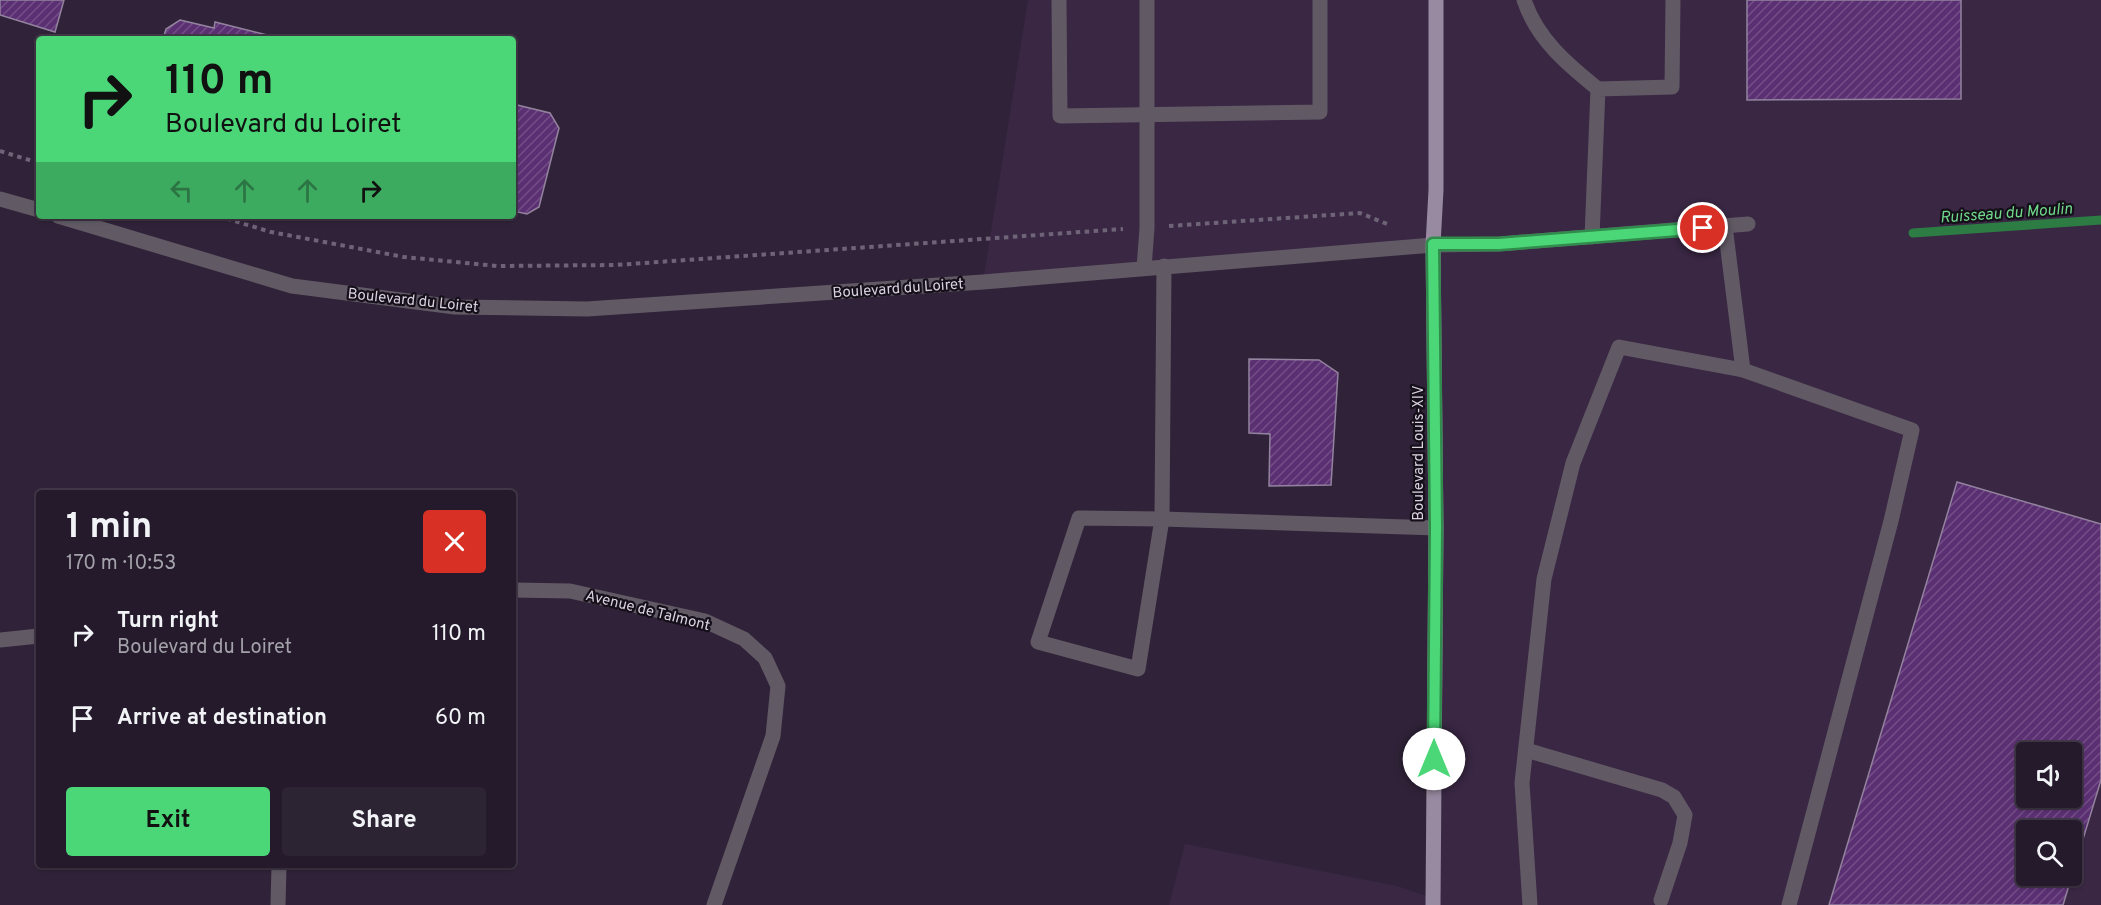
<!DOCTYPE html>
<meta charset="utf-8">
<style>
:root{--surface:#241a2b;--page:#2c2333;--text:#f1f3f6;--muted:#a3a1a9;--line:#413847;--accent:#4bd677}
body{margin:0;font-family:Overpass,sans-serif;background:var(--page);color:var(--text);height:100vh;display:flex;flex-direction:column;font-size:22px;white-space:nowrap}
*{box-sizing:border-box;margin:0}
p{font-size:20px;color:var(--muted)}
.icon{flex:none;width:33px;height:33px;fill:none;stroke:currentColor;stroke-width:2;stroke-linecap:round;stroke-linejoin:round}
.map{position:relative;flex:1;overflow:hidden}
.details{position:absolute;left:36px;top:490px;width:480px;height:378px;display:flex;flex-direction:column;background:var(--surface);border-radius:6px;box-shadow:0 2px 4px #0004,0 0 0 2px var(--line)}
.details>*{flex:none}
.banner{position:absolute;left:36px;top:36px;width:480px;height:183px;border-radius:6px;box-shadow:0 2px 4px #0004,0 0 0 2px var(--line);background:#4bd677;color:#111;overflow:hidden}
.tools{position:absolute;left:2016px;top:742px;display:grid;gap:12px}
.tools a{display:grid;place-items:center;width:66px;height:66px;border-radius:6px;background:var(--surface);box-shadow:0 2px 4px #0004,0 0 0 2px var(--line);font-size:30px}
.pin{position:absolute;display:grid;place-items:center;width:51px;height:51px;color:#fff;margin:-26px;border:3px solid #fff;border-radius:50%;box-shadow:0 2px 6px #0007}
.me{position:absolute;width:66px;margin:-33px;rotate:0deg;stroke-linejoin:round;filter:drop-shadow(0 0 4px #0008)}
.turn{display:flex;align-items:center;gap:21px;height:126px;padding:0 30px;font-size:27px}
.turn .icon{width:78px;height:78px;stroke-width:2.5}
.turn b{display:block;font-size:42px;line-height:51px}
.lanes{display:flex;align-items:center;height:57px;padding:0 30px;background:#0003;justify-content:center;gap:30px;direction:ltr}
.lanes .off{opacity:.35}
.round{display:grid;place-items:center;flex:none;width:63px;height:63px;border-radius:6px;background:var(--page)}
.headline{display:flex;align-items:center;justify-content:space-between;height:102px;padding:0 30px}
h1{font-size:36px;font-weight:700;line-height:45px}
.cta{display:flex;gap:12px;margin-top:auto;padding:12px 30px}
.cta a{flex:1;height:69px;border-radius:6px;background:var(--accent);color:#111;font-size:24px;font-weight:700;line-height:69px;text-align:center}
.cta a+a{background:var(--page);color:var(--text)}
ul{padding:0;list-style:none}
li{display:flex;align-items:center;gap:18px;height:84px;padding:0 30px}
li div{flex:1}
li b{display:block;font-size:22px}
li em{font-style:normal}
.map>svg:first-child{display:block}
.built{fill:#392743;fill-rule:evenodd}
.lines{fill:none;stroke-linecap:round;stroke-linejoin:round}
.stream{stroke:#2c7c44;stroke-width:9}
.building{fill:url(#building-hatch);stroke:#93839e;stroke-width:1.5;fill-rule:evenodd}
.path{stroke:#6f6477;stroke-width:4;stroke-dasharray:4.5 4.5;stroke-linecap:butt}
.minor{stroke:#615a65;stroke-width:15}
.major{stroke:#988aa1;stroke-width:15}
.route-casing{stroke:#318b4d;stroke-width:15}
.route{stroke:#4bd677;stroke-width:10}
.labels{text-anchor:middle;stroke-width:4.5;stroke-linejoin:round;paint-order:stroke}
.street-label{font-size:15px;fill:#dad1df;stroke:#150f19}
.water-label{font-size:16px;font-style:italic;fill:#70d98b;stroke:#150f19}
</style>
<div class="map">
<svg width="2101" height="905" viewBox="0 0 2101 905">
<defs>
<pattern id="building-hatch" width="6" height="6" patternUnits="userSpaceOnUse" patternTransform="scale(1.5)"><rect width="6" height="6" fill="#5b3073"/><path d="M-1 1l2-2M0 6l6-6M5 7l2-2" fill="none" stroke="#724d86"/></pattern>
</defs>
<rect width="100%" height="100%" fill="#302339"/>
<!-- built -->
<path class="built" d="M1028,0h1073v905h-932l16,-61 212,42 35,12 1,-653 -450,37zM2026,753h46v45h-46zM2026,831h46v45h-46z"/>
<g class="lines">
<!-- stream -->
<path class="stream" d="M1913,233l188,-13"/>
</g>
<!-- building -->
<g class="building">
<path d="M0,0h64l-9,32 -55,-17z"/>
<path d="M1747,0h214v99l-214,1z"/>
<path d="M180,20l34,8 1,-6 68,17h-120l3,-10z"/>
<path d="M513,104l37,9 9,15 -20,79 -12,7 -14,-3z"/>
<path d="M1249,359l70,1 19,13 -7,112 -62,1 1,-52 -21,-1z"/>
<path d="M1957,482l144,42v256l-38,125h-234zM2026,753h46v45h-46zM2026,831h46v45h-46z"/>
</g>
<g class="lines">
<!-- path -->
<g class="path">
<path d="M0,151l39,12"/>
<path d="M218,216l53,16 133,25 93,9 119,-1 507,-36"/>
<path d="M1169,226l191,-13 27,11"/>
</g>
<!-- minor -->
<g class="minor">
<path d="M1059,0l1,116 260,-4v-112"/>
<path d="M1524,0c13,39 43,64 74,89"/>
<path d="M0,199l39,11"/>
<path d="M58,216l234,70 163,21 132,2 396,-27 450,-37 66,-1 249,-20"/>
<path d="M1725,226l18,144 169,60 -21,91 -102,384"/>
<path d="M1592,237l6,-148 74,-2 1,-87"/>
<path d="M1164,266l-2,253 274,9"/>
<path d="M1144,268l3,-40v-228"/>
<path d="M1079,518l83,1 -24,150 -100,-27z"/>
<path d="M513,590l57,1 135,30 39,18 21,19 13,28 -5,50 -59,169"/>
<path d="M0,640l39,-4"/>
<path d="M1526,750l136,40 12,7 11,18 -5,28 -19,57"/>
<path d="M278,905l1,-39"/>
<path d="M1530,905l-8,-122 22,-204 29,-116 46,-116 124,23"/>
</g>
<!-- major -->
<path class="major" d="M1433,905l3,-377 -3,-283 3,-55v-190"/>
</g>
<g class="lines">
<!-- route casing -->
<g class="route-casing">
<path id="route" d="M1434,759l2,-231 -3,-284h66l204,-16"/>
</g>
<!-- route -->
<use href="#route" class="route"/>
</g>
<g class="labels">
<!-- street labels -->
<g class="street-label">
<text transform="translate(898 288) rotate(-4)" y="5">Boulevard du Loiret</text>
<text transform="translate(413 300) rotate(6)" y="5">Boulevard du Loiret</text>
<text transform="translate(1418 453) rotate(-90)" y="5">Boulevard Louis-XIV</text>
<text transform="translate(648 610) rotate(14)" y="5">Avenue de Talmont</text>
</g>
<!-- water labels -->
<g class="water-label">
<text transform="translate(2006 212) rotate(-4)" y="6">Ruisseau du Moulin</text>
</g>
</g>
</svg>
<div class="tools">
<a><svg class="icon" aria-label="sound" viewBox="0 0 24 24"><path d="M4 9h4l5-4v14l-5-4H4zM17 9q2 3 0 6"/></svg></a>
<a><svg class="icon" aria-label="search" viewBox="0 0 24 24"><circle cx="10" cy="10" r="6"/><path d="M15 15l6 6"/></svg></a>
</div>
<div class="pin" style="left:1703px;top:228px;background:#d93025"><svg class="icon" aria-label="arrive" viewBox="0 0 24 24"><path d="M6 21V4h12l-3 4 3 4H6"/></svg></div>
<svg class="me" style="left:1434px;top:759px" viewBox="-20 -20 40 40"><circle r="19" fill="#fff"/><path d="M0-13L10 11 0 6-10 11z" fill="#4bd677"/></svg>
<div class="banner">
<div class="turn"><svg class="icon" aria-label="right" viewBox="0 0 24 24"><path d="M7 20v-9h11M14 6l5 5-5 5"/></svg><div><b>110 m</b>Boulevard du Loiret</div></div>
<div class="lanes"><svg class="icon off" aria-label="left" viewBox="0 0 24 24"><path d="M17 20v-9H6M10 6l-5 5 5 5"/></svg><svg class="icon off" aria-label="ahead" viewBox="0 0 24 24"><path d="M12 20V5M6 11l6-6 6 6"/></svg><svg class="icon off" aria-label="ahead" viewBox="0 0 24 24"><path d="M12 20V5M6 11l6-6 6 6"/></svg><svg class="icon" aria-label="right" viewBox="0 0 24 24"><path d="M7 20v-9h11M14 6l5 5-5 5"/></svg></div>
</div>
<section class="details">
<div class="headline"><div><h1>1 min</h1><p>170 m · 10:53</p></div><a class="round" style="background:#d93025;color:#fff"><svg class="icon" aria-label="close" viewBox="0 0 24 24"><path d="M6 6l12 12M18 6L6 18"/></svg></a></div>
<ul>
<li><svg class="icon" aria-label="right" viewBox="0 0 24 24"><path d="M7 20v-9h11M14 6l5 5-5 5"/></svg><div><b>Turn right</b><p>Boulevard du Loiret</p></div><em>110 m</em></li>
<li><svg class="icon" aria-label="arrive" viewBox="0 0 24 24"><path d="M6 21V4h12l-3 4 3 4H6"/></svg><div><b>Arrive at destination</b></div><em>60 m</em></li>
</ul>
<div class="cta"><a>Exit</a><a>Share</a></div>
</section>
</div>
